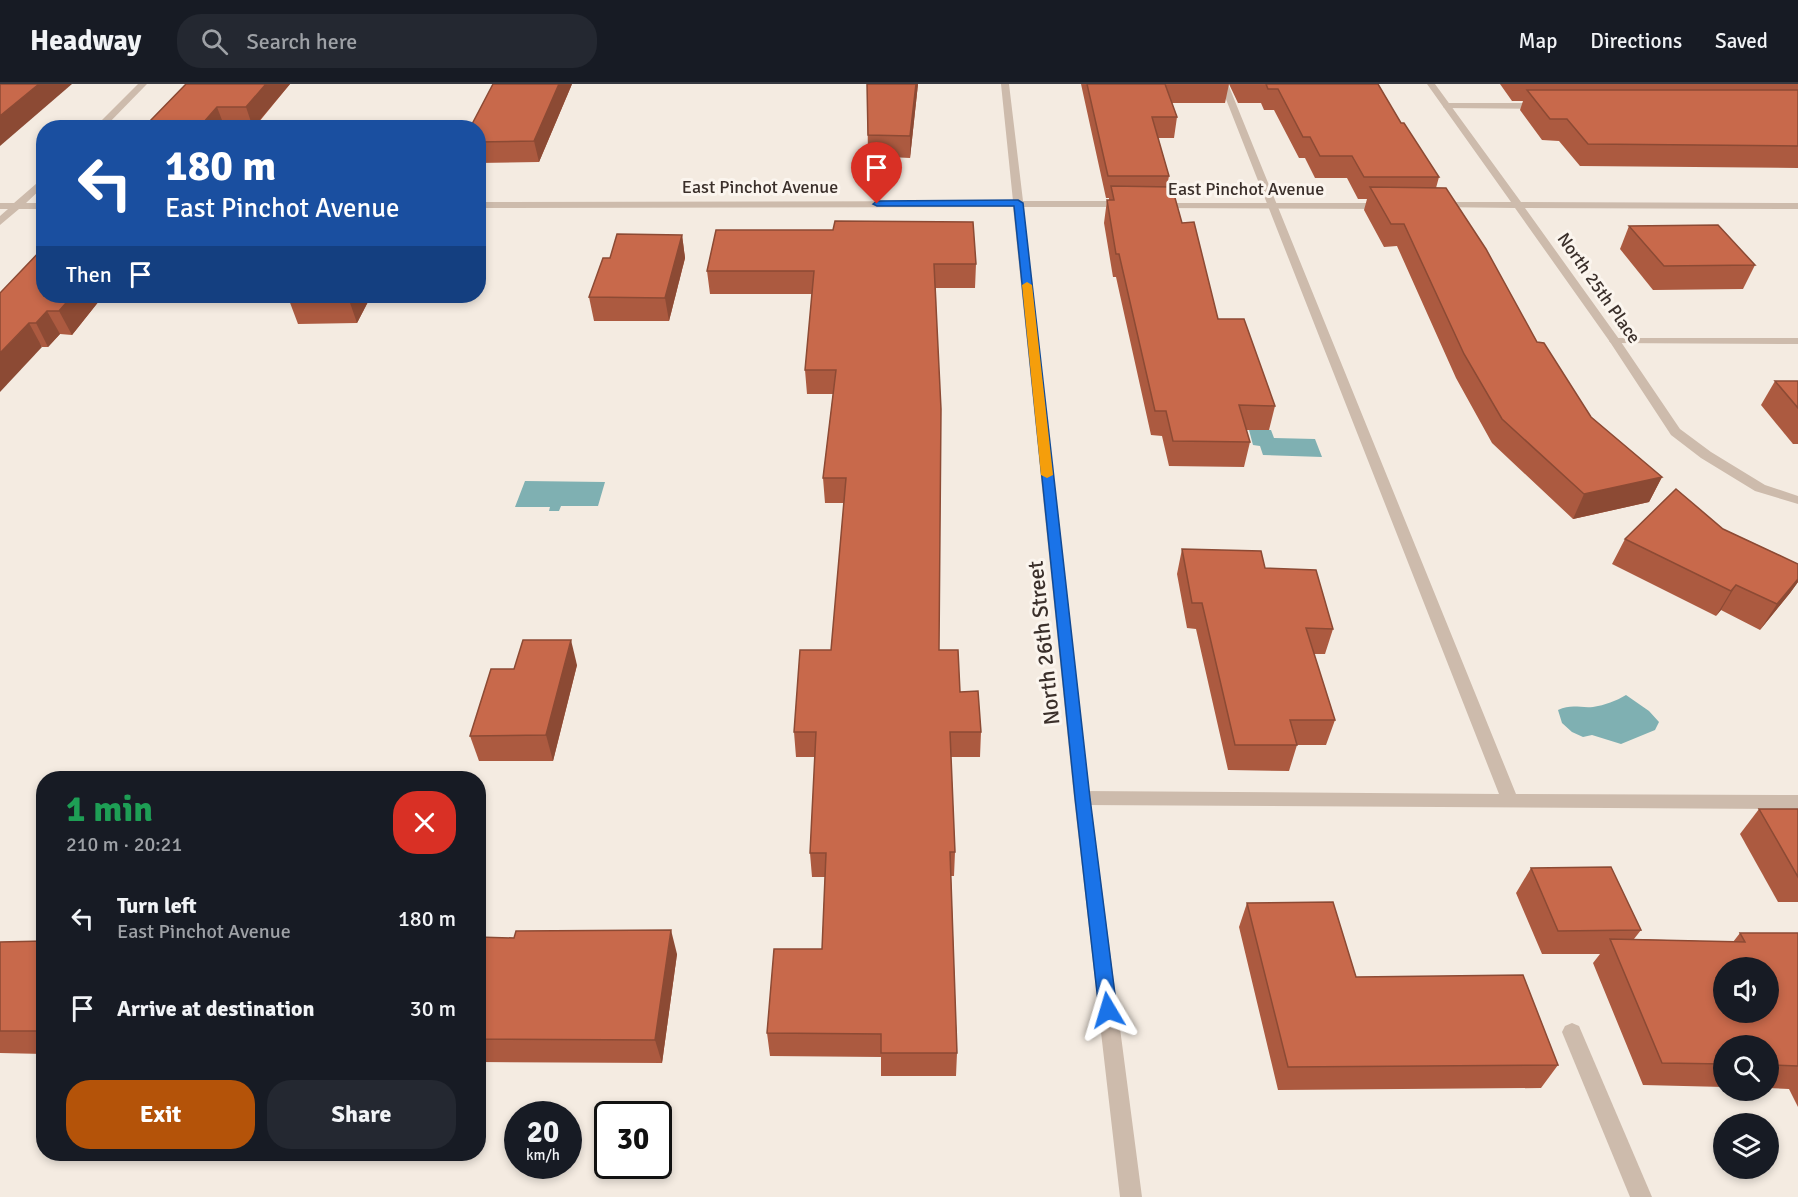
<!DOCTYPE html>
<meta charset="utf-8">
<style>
:root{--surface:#171b24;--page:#242831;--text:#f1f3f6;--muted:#9ea1a6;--line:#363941;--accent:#b45309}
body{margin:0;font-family:Signika,sans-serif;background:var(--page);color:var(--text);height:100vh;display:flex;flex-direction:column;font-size:22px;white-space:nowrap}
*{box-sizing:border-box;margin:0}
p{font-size:20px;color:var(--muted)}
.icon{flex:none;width:33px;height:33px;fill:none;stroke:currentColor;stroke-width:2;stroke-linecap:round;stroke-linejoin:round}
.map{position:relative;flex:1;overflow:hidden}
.side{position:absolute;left:36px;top:687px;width:450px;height:390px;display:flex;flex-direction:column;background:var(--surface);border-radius:24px;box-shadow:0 3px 9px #0003}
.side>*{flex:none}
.banner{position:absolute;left:36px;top:36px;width:450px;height:183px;border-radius:24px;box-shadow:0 3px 9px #0003;background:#1a4fa0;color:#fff;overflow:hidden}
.buttons{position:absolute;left:1713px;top:873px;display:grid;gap:12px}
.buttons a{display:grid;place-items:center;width:66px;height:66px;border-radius:50%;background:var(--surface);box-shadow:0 3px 9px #0003;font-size:30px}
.speed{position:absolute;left:504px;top:1017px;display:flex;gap:12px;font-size:30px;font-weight:700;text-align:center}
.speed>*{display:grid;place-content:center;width:78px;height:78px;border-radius:50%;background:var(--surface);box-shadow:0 3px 9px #0003;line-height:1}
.speed small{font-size:15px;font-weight:400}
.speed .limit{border:3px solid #111;border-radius:9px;background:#fff;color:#111}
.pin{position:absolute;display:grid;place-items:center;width:51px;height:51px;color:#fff;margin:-62px -26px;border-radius:50% 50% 50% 0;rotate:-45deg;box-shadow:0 0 6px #0007}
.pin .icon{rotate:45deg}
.me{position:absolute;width:66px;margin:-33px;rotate:353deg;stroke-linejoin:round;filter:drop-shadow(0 0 4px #0008)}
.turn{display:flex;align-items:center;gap:21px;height:126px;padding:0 30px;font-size:27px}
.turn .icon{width:78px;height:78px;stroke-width:2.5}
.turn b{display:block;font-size:42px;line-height:51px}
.then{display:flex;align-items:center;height:57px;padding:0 30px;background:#0003;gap:12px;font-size:22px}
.round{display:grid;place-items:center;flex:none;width:63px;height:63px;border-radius:24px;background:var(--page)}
.headline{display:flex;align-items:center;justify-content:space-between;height:102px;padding:0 30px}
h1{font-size:36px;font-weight:800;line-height:45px;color:#1e9e55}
.primary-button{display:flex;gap:12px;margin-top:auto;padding:12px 30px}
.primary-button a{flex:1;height:69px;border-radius:24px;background:var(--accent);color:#fff;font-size:24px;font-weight:800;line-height:69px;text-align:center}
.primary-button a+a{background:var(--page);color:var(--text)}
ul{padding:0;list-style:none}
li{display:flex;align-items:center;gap:18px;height:90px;padding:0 30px}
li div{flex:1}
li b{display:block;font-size:22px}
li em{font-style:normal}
header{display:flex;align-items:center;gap:36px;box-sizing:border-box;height:84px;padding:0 30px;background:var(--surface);border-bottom:2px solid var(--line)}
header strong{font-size:28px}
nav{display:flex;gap:33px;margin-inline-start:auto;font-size:21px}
.search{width:420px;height:54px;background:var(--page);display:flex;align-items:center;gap:15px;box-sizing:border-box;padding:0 21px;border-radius:24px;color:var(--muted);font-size:22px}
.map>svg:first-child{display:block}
.water{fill:#7fb0b2}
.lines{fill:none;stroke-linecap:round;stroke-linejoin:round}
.service{fill:#cdbbac;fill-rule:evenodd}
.minor{fill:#cdbbac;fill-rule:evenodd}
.wall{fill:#ac5a40}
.shaded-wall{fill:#8c4a34}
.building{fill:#c8694b;stroke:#8c4a34;stroke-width:1.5;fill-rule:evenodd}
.route{fill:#1a73e8;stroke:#114b97;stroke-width:1.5}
.slow{fill:#f59e0b}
.labels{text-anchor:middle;stroke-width:6;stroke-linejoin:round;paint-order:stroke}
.far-street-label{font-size:18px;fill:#3b302b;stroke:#fbf5ee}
.street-label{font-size:22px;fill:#3b302b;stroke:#fbf5ee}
</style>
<header>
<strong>Headway</strong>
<div class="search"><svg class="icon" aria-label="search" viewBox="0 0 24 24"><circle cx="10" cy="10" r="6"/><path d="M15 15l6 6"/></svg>Search here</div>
<nav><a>Map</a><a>Directions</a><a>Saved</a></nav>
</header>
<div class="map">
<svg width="1798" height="1113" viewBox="0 0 1798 1113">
<rect width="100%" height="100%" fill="#f4ebe1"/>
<!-- water -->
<g class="water">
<path d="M1249,346h22l3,8 41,1 7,18 -59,-2 -3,-9 -7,-1z"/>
<path d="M525,397l80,1 -7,24h-37l-2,5h-10l1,-4h-35z"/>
<path d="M1626,611l23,16 10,11 -4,8 -34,14 -29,-9 -9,2 -11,-5 -10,-9 -4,-13c13,-6 21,-2 35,-3 12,-2 23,-6 33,-12z"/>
</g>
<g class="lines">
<!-- service -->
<g class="service">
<path d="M1220,0h8l288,710 282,1v14l-716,-4 -6,-2 -2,-5 2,-5 6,-2 417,3z"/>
<path d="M1447,19h93l4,3 -4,3 -96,-1 -1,-2z"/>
<path d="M1615,254h183v6l-187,-1 -2,-2z"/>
<path d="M1572,939l7,3 73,171h-22l-68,-165 3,-6z"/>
</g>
<!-- minor -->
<g class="minor">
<path d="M138,0h9l-43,44h-10z"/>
<path d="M1001,0h8l14,117h103l5,3 -5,3h-103l67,591 52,399h-22l-46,-399 -61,-591 -535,1v-6l535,-1z"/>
<path d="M1427,0h8l86,118 277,1v6l-273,-1 94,131 61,90 31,23 54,33 33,11v8l-43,-13 -54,-33 -30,-23 -61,-93 -95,-134 -81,-1v-4l4,-1h73z"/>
<path d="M44,93v9l-18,17h18v6h-25l-19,16v-9l8,-7h-8v-6h14z"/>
<path d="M1152,119h232l5,3 -5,3 -228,-1 -4,-1z"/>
</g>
</g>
<!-- wall -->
<g class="wall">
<path d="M186,0h104l-36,44h-103l-2,-6z"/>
<path d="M572,0l-33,78 -61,1v-35z"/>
<path d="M867,0h51l-8,74 -42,-2z"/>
<path d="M1081,0h148l-4,19h-53l5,14 -3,21h-16l11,38 -2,10 51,133 57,87 -6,24h-23l4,12 -6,25 -75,-1 -7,-30 -11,-1 -35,-158h-3l-9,-54 3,-23h2v-2h-3z"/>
<path d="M1229,0h149l23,39 38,54 -3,11 101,154 54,75 71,60 -13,25 -76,17 -81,-76 -36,-65 -59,-132 -13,1 -20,-37 3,-11h-9l-11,-21h-32l-10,-20h-6l-25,-48h-10l-3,-7h-23z"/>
<path d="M1500,0h298v84l-218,-2 -21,-25 -17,-1 -22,-30 3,-9h-11z"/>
<path d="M1629,142l126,39 -12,24 -90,1 -33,-41z"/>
<path d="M716,146l260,34 -1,24h-39l3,362 42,82 -1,25h-29l4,95 -1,24h-3l6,177 -1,23h-75v-19l-111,-1 -3,-23 55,-84 3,-72h-13l-2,-24 5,-96h-19l-2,-25 37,-82 13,-147h-19l-2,-25 10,-84h-26l-2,-24 7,-76h-102l-3,-23z"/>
<path d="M682,151l3,23 -16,63h-75l-5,-24z"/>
<path d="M0,209l103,3 -31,39 -12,-1 -12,13h-6z"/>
<path d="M292,212h79l-14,27 -59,1 -9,-24z"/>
<path d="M1775,297h23v63h-5l-32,-39z"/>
<path d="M1723,445l75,35v18l-8,11 -30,37 -39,-20 -5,6 -104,-52 13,-25z"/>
<path d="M1182,465l83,19 68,61 -8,25h-11l21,66 -9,25h-29l-8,26 -61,-1 -32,-141 -9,-1 -10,-54z"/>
<path d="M577,581l-24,96h-74l-9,-25 44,-67z"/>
<path d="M1759,725h39v93h-20l-38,-68z"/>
<path d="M1531,784l110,62 -7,9 99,3 7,-9h58v174l-9,-18 -21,-1v-42h-44v41l-81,-2 -50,-122 7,-9h-58l-26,-61z"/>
<path d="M1247,819l109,74 202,88 -17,23 -263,2 -39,-163z"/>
<path d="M478,853l199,17 -15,109 -184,-1z"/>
<path d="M44,857v113l-44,-1v-111z"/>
</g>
<!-- shaded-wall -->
<g class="shaded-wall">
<path d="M39,0h33l-72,62v-30z"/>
<path d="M266,0h24l-37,44 -7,-21z"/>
<path d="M559,0h13l-33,78 -5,-21z"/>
<path d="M916,0h2l-8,74v-22z"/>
<path d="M217,23l8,21h-20l-2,-5z"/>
<path d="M682,151l3,23 -16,63 -4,-23z"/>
<path d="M72,212h31l-31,39 -13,-24z"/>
<path d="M351,212h20l-14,27 -8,-23z"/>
<path d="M47,227l13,23 -12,13 -12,-24z"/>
<path d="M29,239l13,24 -42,45v-39z"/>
<path d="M1662,393l-13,25 -76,17 11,-25z"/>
<path d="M1798,495v3l-8,11 -30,37 17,-26z"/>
<path d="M1736,501l-15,25 -5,6 15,-25z"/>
<path d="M571,556l6,25 -24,96 -7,-26z"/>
<path d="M671,846l6,24 -15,109 -7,-23z"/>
</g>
<!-- building -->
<g class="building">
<path d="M0,0h39l-39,32z"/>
<path d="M186,0h80l-20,23h-29l-14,16 -54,-1z"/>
<path d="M493,0h66l-25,57 -56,1v-14h-8z"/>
<path d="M867,0h49l-6,52 -42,-1z"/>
<path d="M1087,0h78l12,33h-25l17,59h-61z"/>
<path d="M1266,0h112l23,39h3l35,54h-75l-12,-21h-32l-10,-19h-7l-25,-48h-10z"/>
<path d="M1527,6h271v56l-210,-2 -21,-25h-17z"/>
<path d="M1111,102l61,1 10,36 12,-1 24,97h26l31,87 -36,-1 11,37 -77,-1 -7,-30h-11l-36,-157h-3l-9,-54h7z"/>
<path d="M1370,103l76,1 40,61 51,93 7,1 47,74 71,60 -78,17 -82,-75 -38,-65 -60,-130h-13z"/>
<path d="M835,137l138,1 3,42h-42l7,145 -2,241h19l2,42 18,-1 3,41h-31l5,120h-5l7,201h-76v-19l-114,-1 7,-84h48l4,-96h-16l6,-121h-22l6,-82h31l15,-172h-23l13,-108h-31l9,-99h-107l9,-41h117z"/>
<path d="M1718,141l37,40 -91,1 -35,-40z"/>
<path d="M617,150l65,1 -17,63 -76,-1 14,-39h7z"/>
<path d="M44,163v49h28l-13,15h-12l-11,12h-7l-29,30v-60z"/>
<path d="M292,212h59l-2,4h-60z"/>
<path d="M1775,297h23v27z"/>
<path d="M1676,405l47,40 75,35v15l-21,25 -41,-19 -5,6 -106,-52z"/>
<path d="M1182,465l79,2 4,17 51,2 17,59 -27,-1 29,92h-45l7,25h-62l-33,-142h-10z"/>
<path d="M523,556h48l-25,95 -76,1 21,-67h23z"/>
<path d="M1759,725h39v68z"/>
<path d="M1611,783l30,63 -83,1 -27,-63z"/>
<path d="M1333,818l23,75 167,-2 35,90 -270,2 -41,-164z"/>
<path d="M671,846l-16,110 -177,-1v-102l36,1 2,-7z"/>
<path d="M1740,849h58v133l-30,-1v-19h-44v18l-62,-1 -52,-124 135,3zM1724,884h44v44h-44z"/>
<path d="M44,857v90h-44v-89z"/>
</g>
<!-- route -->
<path class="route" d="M1018,116l5,3 67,595 27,212 -3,5 -6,2 -6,-2 -3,-5 -24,-212 -61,-592h-137l-4,-2 4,-3z"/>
<!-- slow -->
<path class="slow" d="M1027,198l5,3 21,190 -6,3 -6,-3 -19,-190z"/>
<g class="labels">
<!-- far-street labels -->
<g class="far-street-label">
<text x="760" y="109">East Pinchot Avenue</text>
<text x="1246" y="111">East Pinchot Avenue</text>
<text transform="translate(1599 204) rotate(55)" y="6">North 25th Place</text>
</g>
<!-- street labels -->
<g class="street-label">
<text transform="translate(1043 559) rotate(-96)" y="8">North 26th Street</text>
</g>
</g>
</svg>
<div class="buttons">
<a><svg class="icon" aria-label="sound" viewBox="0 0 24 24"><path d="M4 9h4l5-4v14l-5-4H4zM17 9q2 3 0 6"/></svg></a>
<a><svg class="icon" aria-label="search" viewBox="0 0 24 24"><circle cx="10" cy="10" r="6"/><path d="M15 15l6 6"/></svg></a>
<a><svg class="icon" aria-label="layers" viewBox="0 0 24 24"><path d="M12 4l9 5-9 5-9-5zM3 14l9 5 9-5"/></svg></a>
</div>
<div class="speed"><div>20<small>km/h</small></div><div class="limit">30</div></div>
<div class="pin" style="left:877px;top:120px;background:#d93025"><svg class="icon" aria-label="arrive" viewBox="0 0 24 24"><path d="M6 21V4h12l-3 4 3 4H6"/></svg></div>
<svg class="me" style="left:1108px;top:926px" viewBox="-20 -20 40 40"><path d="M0-17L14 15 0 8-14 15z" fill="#1a73e8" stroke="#fff" stroke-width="4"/></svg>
<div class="banner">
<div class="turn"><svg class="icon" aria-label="left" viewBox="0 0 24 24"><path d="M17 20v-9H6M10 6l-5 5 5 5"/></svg><div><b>180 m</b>East Pinchot Avenue</div></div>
<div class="then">Then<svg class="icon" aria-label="arrive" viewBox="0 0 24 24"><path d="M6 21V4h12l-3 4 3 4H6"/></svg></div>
</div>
<section class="side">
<div class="headline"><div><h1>1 min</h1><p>210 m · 20:21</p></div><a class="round" style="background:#d93025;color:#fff"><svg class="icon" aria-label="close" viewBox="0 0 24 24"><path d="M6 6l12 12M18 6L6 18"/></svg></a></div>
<ul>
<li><svg class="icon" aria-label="left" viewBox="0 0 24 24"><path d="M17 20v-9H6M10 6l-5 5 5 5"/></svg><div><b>Turn left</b><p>East Pinchot Avenue</p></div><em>180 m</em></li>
<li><svg class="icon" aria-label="arrive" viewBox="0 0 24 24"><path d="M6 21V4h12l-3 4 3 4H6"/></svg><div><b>Arrive at destination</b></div><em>30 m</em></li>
</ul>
<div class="primary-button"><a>Exit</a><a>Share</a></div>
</section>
</div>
